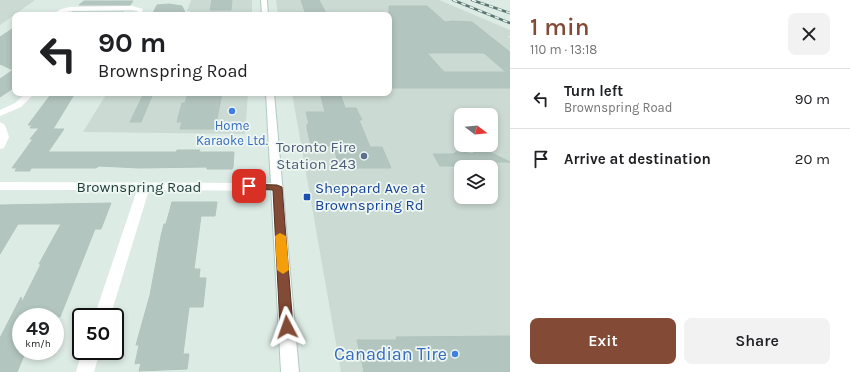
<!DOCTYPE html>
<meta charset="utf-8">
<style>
:root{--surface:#fff;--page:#f2f2f2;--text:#202124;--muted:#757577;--line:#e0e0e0;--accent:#834b35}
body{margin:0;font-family:Karla,sans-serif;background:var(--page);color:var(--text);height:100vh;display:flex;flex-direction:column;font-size:15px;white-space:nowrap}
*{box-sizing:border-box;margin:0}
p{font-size:13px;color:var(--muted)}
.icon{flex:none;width:22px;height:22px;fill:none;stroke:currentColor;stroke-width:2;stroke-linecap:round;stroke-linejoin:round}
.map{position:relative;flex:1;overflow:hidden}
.details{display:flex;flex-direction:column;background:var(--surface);width:340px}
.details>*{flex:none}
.hud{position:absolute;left:12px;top:12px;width:380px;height:84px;border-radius:8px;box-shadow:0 2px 6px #0003;background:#fff;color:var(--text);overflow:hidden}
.needle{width:26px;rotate:106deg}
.controls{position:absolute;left:454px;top:108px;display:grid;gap:8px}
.controls a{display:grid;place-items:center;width:44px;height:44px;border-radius:8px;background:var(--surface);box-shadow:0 2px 6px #0003;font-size:20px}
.speed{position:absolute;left:12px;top:308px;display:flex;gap:8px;font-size:20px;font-weight:700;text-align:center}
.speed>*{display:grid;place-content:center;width:52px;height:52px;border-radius:50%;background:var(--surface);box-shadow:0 2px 6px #0003;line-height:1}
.speed small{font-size:10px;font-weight:400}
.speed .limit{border:2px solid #111;border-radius:6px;background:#fff;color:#111}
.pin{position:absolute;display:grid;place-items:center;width:34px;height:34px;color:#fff;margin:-17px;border-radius:8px;box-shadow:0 2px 6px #0006}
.me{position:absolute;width:44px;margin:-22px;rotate:356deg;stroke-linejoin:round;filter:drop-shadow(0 0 3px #0008)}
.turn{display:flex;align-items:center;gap:14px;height:84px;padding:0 20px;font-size:18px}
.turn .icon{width:52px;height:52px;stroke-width:2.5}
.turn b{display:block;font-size:28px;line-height:34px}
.round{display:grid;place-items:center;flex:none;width:42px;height:42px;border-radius:8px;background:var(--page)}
.summary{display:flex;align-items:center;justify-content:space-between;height:68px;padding:0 20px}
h1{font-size:24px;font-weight:600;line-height:30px;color:var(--accent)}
.primary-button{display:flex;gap:8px;margin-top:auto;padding:8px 20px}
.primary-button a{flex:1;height:46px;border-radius:8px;background:var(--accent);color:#fff;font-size:16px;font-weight:600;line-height:46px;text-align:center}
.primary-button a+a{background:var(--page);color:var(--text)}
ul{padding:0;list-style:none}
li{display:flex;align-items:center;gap:12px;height:60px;padding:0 20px;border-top:1px solid var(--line)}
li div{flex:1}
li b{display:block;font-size:15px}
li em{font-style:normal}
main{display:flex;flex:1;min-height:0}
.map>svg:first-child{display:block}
.built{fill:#ccdad4;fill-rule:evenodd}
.building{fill:#b3c5bf;stroke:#b0c4bd;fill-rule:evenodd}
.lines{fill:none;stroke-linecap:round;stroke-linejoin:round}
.secondary-casing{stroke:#b0cbc3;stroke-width:2}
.minor{fill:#fff;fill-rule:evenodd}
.tertiary{fill:#fff;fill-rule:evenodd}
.secondary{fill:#fff;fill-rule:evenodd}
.rail-casing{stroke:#587770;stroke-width:2.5}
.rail{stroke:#eef7f3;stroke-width:1.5;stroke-dasharray:4.5;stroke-linecap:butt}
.route{fill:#834b35;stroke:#553122}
.slow{fill:#f59e0b}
.shop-dot{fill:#3f7fe0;stroke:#eef7f3;stroke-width:1.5}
.service-dot{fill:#5c6f8a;stroke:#eef7f3;stroke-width:1.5}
.transit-dot{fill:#1a4fb4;stroke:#eef7f3;stroke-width:1.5}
.labels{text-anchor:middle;stroke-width:3.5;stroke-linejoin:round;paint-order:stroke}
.far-shop-label{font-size:13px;fill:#366cbe;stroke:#eef7f3}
.service-label{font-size:15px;fill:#4e5e75;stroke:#eef7f3;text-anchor:end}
.street-label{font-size:15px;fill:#1e3b35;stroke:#eef7f3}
.transit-label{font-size:15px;fill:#164399;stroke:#eef7f3;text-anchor:start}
.near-shop-label{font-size:18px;fill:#366cbe;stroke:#eef7f3;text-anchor:end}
</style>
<main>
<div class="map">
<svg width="510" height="372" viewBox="0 0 510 372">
<rect width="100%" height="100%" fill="#ddebe5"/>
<!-- built -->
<g class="built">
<path d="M0,0h35l-35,25z"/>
<path d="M191,0h61v15h-63l1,-4h-3z"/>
<path d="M276,0h163l71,30v6h-3l3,2v334h-169l-49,-279h97v-78h-111zM461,115h30v30h-30zM461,167h30v30h-30z"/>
<path d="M107,93h141l-3,41 -162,-2z"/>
</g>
<!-- building -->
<g class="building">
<path d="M212,0h20l-1,10h-21z"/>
<path d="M301,0h18l8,15h-21z"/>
<path d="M84,1h49l-3,4h-51z"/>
<path d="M169,4l13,2 4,9h-34l5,-10z"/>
<path d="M389,6h38l18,16 7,-1 20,1 38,30v36h-121zM427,53h57l22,19h-62z"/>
<path d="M72,12h52l-2,3h-53z"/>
<path d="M15,27v8l-3,6 3,6v40l-15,10v-18l13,-9 -13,-6v-27z"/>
<path d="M52,93h23l-22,36h11l-16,23h128l1,-2h23l-1,2h35l-1,15 -1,2h-25v-2l-68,1 -40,-2 -3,2h-65l-1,3h-15l2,-3h-5l21,-29h-3l9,-11h-9l2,-3h-4z"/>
<path d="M144,93l8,3 -11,26h-11z"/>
<path d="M188,93h34l-7,36h-35l2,-7h-5l5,-19h3z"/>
<path d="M320,93h20l5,15h11l6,12h-3l11,27h12l9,21h-49l-1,-4h-3l-4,-18h-23l-4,-18v-4h2l-3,-12h19z"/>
<path d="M460,150l11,4 9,-4 6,2 2,-1 22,11h-14l2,4h-58l-7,-12h20z"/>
<path d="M172,202h45l-2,14h-14l-7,53h6l-1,9h7l-3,29h-14l-6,47h6l-2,15 -48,2 2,-8 -6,1 4,-19h-3l14,-50 11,-59 3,-12h2z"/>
<path d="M111,203l-10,26h-6l-35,88h-39v34h5l-9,21h-17v-34l21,-41 1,5 19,-38h-2l22,-40h-43l-18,30v-49z"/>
<path d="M510,336v36h-146l-7,-32h40l-1,-3z"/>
</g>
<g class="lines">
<!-- secondary casing -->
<g class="secondary-casing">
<g id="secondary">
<path d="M261,0h6l1,15h-6z"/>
<path d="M266,93h8l25,279h-18z"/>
</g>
</g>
<!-- minor -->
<g class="minor">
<path d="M132,6l11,3 -2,6h-6l3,-4 -6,-1 -62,1 -11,4h-7l9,-6 9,-2z"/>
<path d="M26,93h9l-14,14 -21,9v-6l15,-7z"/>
<path d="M0,182l277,1 6,4 -6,4 -128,-1 -39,127h-16l43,-127h-137z"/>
<path d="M82,351h18l-6,21h-18z"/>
</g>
<!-- tertiary -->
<path class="tertiary" d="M0,122l5,3 4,12 -5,11 -4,1z"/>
<!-- secondary -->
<use href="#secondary" class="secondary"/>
<!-- rail casing -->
<g class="rail-casing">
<g id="rail">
<path d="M453,0l57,23"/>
<path d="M472,0l38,13"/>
</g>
</g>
<!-- rail -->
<use href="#rail" class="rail"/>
</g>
<!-- route -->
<path class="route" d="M245,184l32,1 5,2 11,140 -2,4 -4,2 -5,-2 -2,-4 -7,-137 -24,-1 -5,-3z"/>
<!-- slow -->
<path class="slow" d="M280,233l6,3 3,34 -6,4 -6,-4 -2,-34z"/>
<!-- markers -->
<g class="shop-dot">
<circle cx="232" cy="111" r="4"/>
<circle cx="455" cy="354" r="4"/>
</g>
<circle class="service-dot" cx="364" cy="156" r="4"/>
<rect class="transit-dot" x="303" y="193" width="8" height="8" rx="2"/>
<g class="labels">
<!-- far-shop labels -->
<g class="far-shop-label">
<text x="232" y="130">Home<tspan x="232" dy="15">Karaoke Ltd.</tspan></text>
</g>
<!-- service labels -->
<g class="service-label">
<text x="356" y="152">Toronto Fire<tspan x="356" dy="17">Station 243</tspan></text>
</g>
<!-- street labels -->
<g class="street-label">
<text x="139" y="192">Brownspring Road</text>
</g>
<!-- transit labels -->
<g class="transit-label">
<text x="315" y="193">Sheppard Ave at<tspan x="315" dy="17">Brownspring Rd</tspan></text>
</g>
<!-- near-shop labels -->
<g class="near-shop-label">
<text x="447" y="360">Canadian Tire</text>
</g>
</g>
</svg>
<div class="controls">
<a><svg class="needle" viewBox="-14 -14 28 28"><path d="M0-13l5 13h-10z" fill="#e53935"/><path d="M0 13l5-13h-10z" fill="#757577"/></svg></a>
<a><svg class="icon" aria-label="layers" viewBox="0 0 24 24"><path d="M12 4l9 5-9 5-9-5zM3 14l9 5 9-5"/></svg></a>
</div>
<div class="speed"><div>49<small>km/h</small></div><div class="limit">50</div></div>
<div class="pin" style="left:249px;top:186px;background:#d93025"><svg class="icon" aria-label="arrive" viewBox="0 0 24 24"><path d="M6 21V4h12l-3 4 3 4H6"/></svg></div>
<svg class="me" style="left:287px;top:327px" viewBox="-20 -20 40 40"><path d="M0-17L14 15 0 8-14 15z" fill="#834b35" stroke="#fff" stroke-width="4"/></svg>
<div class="hud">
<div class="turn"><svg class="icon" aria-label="left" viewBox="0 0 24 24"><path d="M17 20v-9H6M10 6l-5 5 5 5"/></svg><div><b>90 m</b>Brownspring Road</div></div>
</div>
</div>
<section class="details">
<div class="summary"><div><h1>1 min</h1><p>110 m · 13:18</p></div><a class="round"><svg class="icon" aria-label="close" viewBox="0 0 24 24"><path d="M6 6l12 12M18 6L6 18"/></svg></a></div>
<ul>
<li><svg class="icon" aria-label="left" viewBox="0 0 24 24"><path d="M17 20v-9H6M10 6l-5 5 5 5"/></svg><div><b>Turn left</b><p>Brownspring Road</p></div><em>90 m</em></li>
<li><svg class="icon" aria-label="arrive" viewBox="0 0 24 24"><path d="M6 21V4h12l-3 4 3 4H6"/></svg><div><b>Arrive at destination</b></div><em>20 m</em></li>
</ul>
<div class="primary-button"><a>Exit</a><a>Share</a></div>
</section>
</main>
